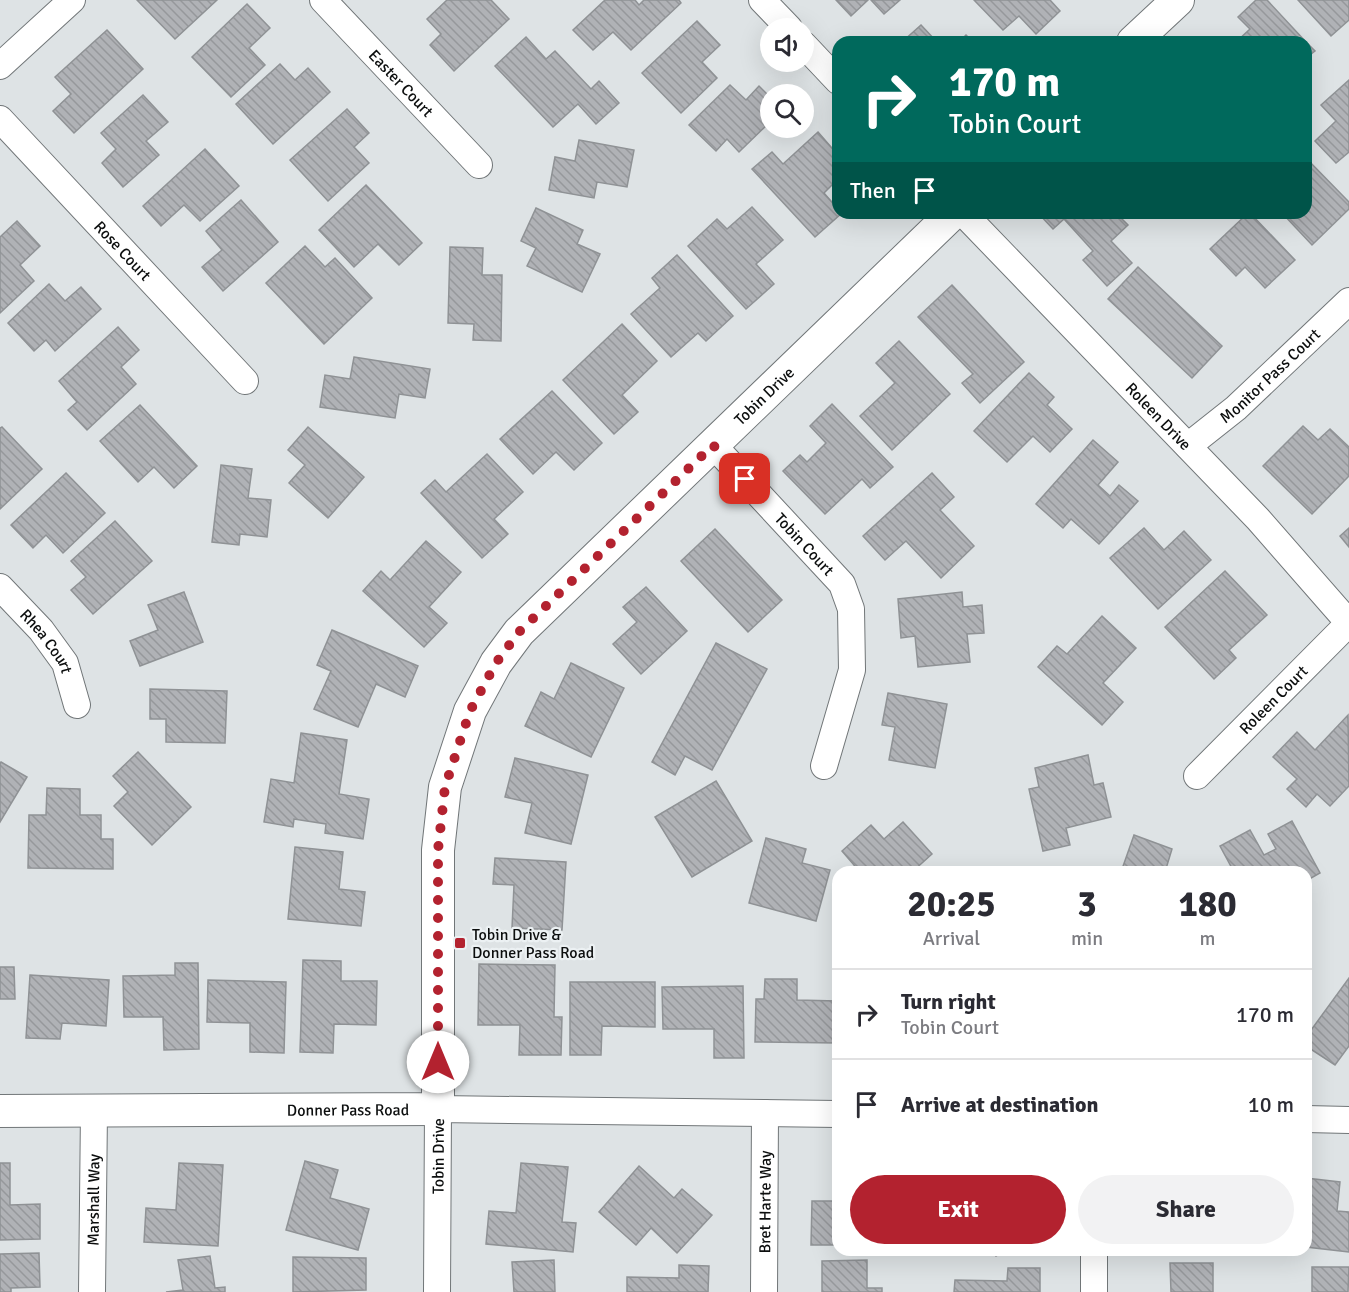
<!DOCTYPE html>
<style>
:root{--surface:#fff;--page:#f2f2f3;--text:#2b2b33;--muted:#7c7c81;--line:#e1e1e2;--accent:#b3222f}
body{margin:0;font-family:Signika,sans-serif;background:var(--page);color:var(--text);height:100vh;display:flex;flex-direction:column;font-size:22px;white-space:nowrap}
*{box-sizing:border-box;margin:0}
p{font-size:20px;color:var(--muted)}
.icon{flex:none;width:33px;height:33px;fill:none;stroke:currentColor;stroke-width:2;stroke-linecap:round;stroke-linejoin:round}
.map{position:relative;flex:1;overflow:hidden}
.side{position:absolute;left:832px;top:866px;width:480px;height:390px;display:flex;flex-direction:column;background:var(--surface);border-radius:18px;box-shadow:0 6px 24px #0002}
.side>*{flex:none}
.hud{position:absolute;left:832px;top:36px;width:480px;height:183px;border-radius:18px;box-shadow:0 6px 24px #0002;background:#00695c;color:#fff;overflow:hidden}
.controls{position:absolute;left:760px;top:18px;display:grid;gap:12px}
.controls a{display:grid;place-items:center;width:54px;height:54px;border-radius:50%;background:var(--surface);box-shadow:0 6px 24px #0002;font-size:30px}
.pin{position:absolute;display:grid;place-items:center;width:51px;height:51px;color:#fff;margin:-26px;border-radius:12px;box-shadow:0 3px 9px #0006}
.me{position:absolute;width:66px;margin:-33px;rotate:0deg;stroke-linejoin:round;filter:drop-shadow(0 0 4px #0008)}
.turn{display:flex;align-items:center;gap:21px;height:126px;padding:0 18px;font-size:27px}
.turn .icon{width:78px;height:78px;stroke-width:2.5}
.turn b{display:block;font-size:42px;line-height:51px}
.then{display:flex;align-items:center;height:57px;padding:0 18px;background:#0003;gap:12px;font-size:22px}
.eta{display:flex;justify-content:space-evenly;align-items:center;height:102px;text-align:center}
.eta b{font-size:36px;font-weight:700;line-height:42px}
.button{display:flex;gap:12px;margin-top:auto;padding:12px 18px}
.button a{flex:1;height:69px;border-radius:36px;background:var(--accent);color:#fff;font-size:24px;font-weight:700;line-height:69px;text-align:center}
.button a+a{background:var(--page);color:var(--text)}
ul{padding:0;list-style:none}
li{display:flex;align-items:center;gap:18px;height:90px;padding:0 18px;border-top:2px solid var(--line)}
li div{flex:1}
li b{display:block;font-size:22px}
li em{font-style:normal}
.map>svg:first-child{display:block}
.building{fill:url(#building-back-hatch);stroke:#8f9295;stroke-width:1.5}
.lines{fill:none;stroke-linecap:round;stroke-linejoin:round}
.minor-casing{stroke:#717678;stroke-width:28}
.tertiary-casing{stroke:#717678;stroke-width:34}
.minor{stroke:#fff;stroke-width:26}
.tertiary{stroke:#fff;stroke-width:32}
.route{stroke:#b3222f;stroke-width:10;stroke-dasharray:0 18}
.poi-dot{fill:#b3222f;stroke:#ecf1f3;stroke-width:2}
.labels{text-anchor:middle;stroke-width:4.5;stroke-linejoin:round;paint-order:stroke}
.street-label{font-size:16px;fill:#0c0e0e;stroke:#ecf1f3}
.poi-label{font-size:16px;fill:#0c0e0e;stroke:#ecf1f3;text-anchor:start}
</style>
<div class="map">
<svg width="1349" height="1292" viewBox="0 0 1349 1292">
<defs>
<pattern id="building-back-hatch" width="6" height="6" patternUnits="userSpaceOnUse" patternTransform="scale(1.5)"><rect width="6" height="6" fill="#b0b2b6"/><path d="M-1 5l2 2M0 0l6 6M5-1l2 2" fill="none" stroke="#96989b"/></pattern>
</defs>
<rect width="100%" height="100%" fill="#dee3e5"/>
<!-- building -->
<g class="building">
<path d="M137,0h80l-42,39z"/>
<path d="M447,0h44l18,19 -55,52 -24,-26 11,-11 -14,-15z"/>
<path d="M605,0h30l4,5 5,-5h35l2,3 -50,47 -18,-18 -20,18 -20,-20z"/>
<path d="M836,0h32l-17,16z"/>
<path d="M871,0h29l-16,14z"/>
<path d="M974,0h76l10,11 -24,23 -17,-18 -16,14z"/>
<path d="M1256,0h11l39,42h-70l14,-13 -12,-12z"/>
<path d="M1298,0h51v20l-18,16z"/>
<path d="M247,4l23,24 -21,20 16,17 -34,32 -39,-40z"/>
<path d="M697,21l23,24 -18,17 15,16 -36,35 -39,-40z"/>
<path d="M921,25l16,17h-35z"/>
<path d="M107,30l36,39 -69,64 -21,-22 18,-17 -16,-17z"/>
<path d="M966,35l7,7h-14z"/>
<path d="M526,37l20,22 9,-8 36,38 8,-8 20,22 -23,21 -18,-20 -25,23 -58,-61z"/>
<path d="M1306,42l9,9 -9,7z"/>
<path d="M280,64l15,16 13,-12 22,24 -57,52 -37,-40z"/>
<path d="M1349,80v72l-13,11 -21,-22 21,-20 -15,-16z"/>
<path d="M730,85l16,15 13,-14 12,12v23l-32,31 -12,-13 -11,12 -27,-26z"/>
<path d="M143,95l25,27 -22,19 13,14 -36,32 -21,-24 14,-14 -15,-16z"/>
<path d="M347,109l22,24 -15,14 15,16 -41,38 -38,-41z"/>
<path d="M818,132l20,23v24l-14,14 14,16v4h4l-27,24 -63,-68 20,-17 11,12z"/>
<path d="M579,140l55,10 -7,37 -30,-5 -3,16 -45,-8 6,-33 20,4z"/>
<path d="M205,149l34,37 -39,35 -16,-16 -23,21 -18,-20z"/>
<path d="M1306,158l43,44v7l-37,36 -30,-32h24z"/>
<path d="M366,185l56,58 -23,22 -21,-21 -24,23 -35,-37z"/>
<path d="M241,200l37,42 -55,49 -21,-24 20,-17 -16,-19z"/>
<path d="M752,207l31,33 -27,24 18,20 -28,25 -58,-63 29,-27 10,10z"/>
<path d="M536,208l47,22 -6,14 23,10 -18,38 -55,-26 9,-18 -15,-7z"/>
<path d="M1038,213h78l12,12 -17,16 21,22 -25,23 -24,-26 10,-9 -29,-32 -11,10z"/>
<path d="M1248,213h2l45,47 -30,28 -20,-21 -9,9 -26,-27z"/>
<path d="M17,221l23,25 -20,19 14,16 -34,32v-76z"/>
<path d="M305,246l20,21 10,-9 37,40 -48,46 -58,-61z"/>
<path d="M450,247l33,1 -1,27h20l-1,66 -28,-1 1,-16 -26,-1z"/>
<path d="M677,255l56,61 -27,25 -8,-8 -27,24 -40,-43 29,-26 -8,-10z"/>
<path d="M1138,267l84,79 -30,32 -84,-79z"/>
<path d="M49,284l16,17 16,-14 20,22 -46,42 -9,-11 -12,11 -26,-28z"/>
<path d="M952,285l72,77 -44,41 -18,-20 11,-9 -55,-57z"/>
<path d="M622,324l35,37 -35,34 16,17 -24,22 -51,-54z"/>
<path d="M118,327l21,23 -18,17 15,17 -49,46 -19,-20 9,-8 -18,-21z"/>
<path d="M899,341l51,53 -58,56 -32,-34 35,-33 -19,-20z"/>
<path d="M354,357l76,12 -5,29 -26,-4 -4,24 -75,-11 5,-32 25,4z"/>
<path d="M1029,373l25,24 -7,8 25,24 -22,23 -17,-16 -26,26 -33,-31z"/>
<path d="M552,391l50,52 -28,27 -18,-18 -23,22 -33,-35z"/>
<path d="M832,404l61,63 -23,21 -8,-9 -37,35 -42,-43 17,-16 7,7 19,-19 -16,-17z"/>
<path d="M140,405l57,61 -23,22 -20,-21 -16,15 -38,-41z"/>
<path d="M1303,426l15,14 12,-11 19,18v29l-37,38 -49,-48z"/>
<path d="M2,427l40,42 -42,40v-81z"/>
<path d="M308,427l56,50 -36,41 -39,-35 16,-18 -17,-15z"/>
<path d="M1093,440l25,22 -20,23 12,11 9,-11 19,16 -39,43 -28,-25 -8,9 -27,-24z"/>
<path d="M487,454l36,38 -29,27 14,15 -26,24 -61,-65 14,-13 11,12z"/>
<path d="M221,465l31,4 -4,29 23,2 -4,37 -27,-3 -1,11 -27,-3z"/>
<path d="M66,473l39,40 -42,40 -17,-18 -13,13 -22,-23z"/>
<path d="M932,473l22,24 -14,13 34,36 -33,32 -35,-37 -21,19 -22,-24z"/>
<path d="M115,521l37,40 -59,53 -22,-24 15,-13 -15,-16z"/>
<path d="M1144,528l20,22 20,-19 27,29 -53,49 -48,-51z"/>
<path d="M1349,528v19l-9,-11z"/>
<path d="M715,529l67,71 -34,32 -67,-71z"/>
<path d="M426,541l35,31 -32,35 18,16 -23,24 -61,-56 18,-20 9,9z"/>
<path d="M1225,571l42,44 -38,35 7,8 -22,21 -49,-52z"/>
<path d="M646,587l41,44 -46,43 -28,-30 24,-22 -14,-15z"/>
<path d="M184,592l19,50 -63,24 -10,-25 28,-11 -10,-25z"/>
<path d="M962,592l1,15 19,-2 2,28 -17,1 3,28 -52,5 -3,-31 -14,2 -3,-39z"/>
<path d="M1102,616l34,32 -33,35 20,19 -21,23 -64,-58 19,-21 10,8z"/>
<path d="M332,630l86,36 -13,31 -29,-13 -18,43 -44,-18 17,-38 -14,-6z"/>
<path d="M716,643l51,26 -55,101 -27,-14 -10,19 -23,-13z"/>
<path d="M571,663l53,25 -33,69 -66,-31 16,-34 13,7z"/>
<path d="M150,689l77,2 -2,52 -59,-1v-23h-16z"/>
<path d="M888,693l59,11 -12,64 -46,-8 6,-33 -13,-2z"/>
<path d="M1348,715l1,71 -19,20 -13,-12 -11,13 -19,-18 10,-10 -24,-22 24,-25 18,18z"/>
<path d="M301,733l46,7 -8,54 30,5 -6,40 -38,-6 1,-9 -32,-5 -1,8 -29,-5 7,-43 23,4z"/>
<path d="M138,752l53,55 -39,38 -38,-39 14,-14 -15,-16z"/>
<path d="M1088,755l6,30 9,-2 8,34 -45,11 4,17 -27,6 -14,-62 10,-2 -4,-19z"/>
<path d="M515,758l73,17 -17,69 -46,-11 7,-30 -27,-6z"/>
<path d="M1,762l26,15 -27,45v-58z"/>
<path d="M716,781l36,60 -60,36 -37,-60z"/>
<path d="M47,788l33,1v26h21v24h12v30l-85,-1 1,-53h17z"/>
<path d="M1292,821l28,52 -14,8v-9h-72l-14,-26 30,-16 14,25 12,-6 -8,-15z"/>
<path d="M903,822l29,32 -20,18h-52l-18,-21 29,-26 13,14z"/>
<path d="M1134,835l38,14 -7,23h-44z"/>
<path d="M766,838l40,11 -4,14 28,7 -14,51 -67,-18z"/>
<path d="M295,847l48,5 -4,37 26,3 -4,34 -73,-7z"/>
<path d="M495,858l71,4 -4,68 -50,-2 2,-43 -21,-1z"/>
<path d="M303,960l38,1v20h36l-1,44 -42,-1 -1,29 -33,-1z"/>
<path d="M175,963h23l1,86 -35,1 -1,-33h-39l-1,-41 52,-1z"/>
<path d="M479,964l76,1 -1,52h8l-1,38h-42l1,-30h-42z"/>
<path d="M0,967h14l1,32h-15z"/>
<path d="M30,975l79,5 -3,46 -44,-3 -2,16 -34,-1z"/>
<path d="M1349,978v68l-14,19 -29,-19v-9z"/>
<path d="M765,979h32v21l40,1v42l-82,-1 1,-43h8z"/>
<path d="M208,980l78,2 -2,71 -34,-1v-29l-43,-1z"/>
<path d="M570,982h85v45l-53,-1 -1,29h-31z"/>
<path d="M743,986l1,72h-30v-29h-51l-1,-42z"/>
<path d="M305,1161l33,9 -8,28 39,11 -11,41 -72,-20z"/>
<path d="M0,1163h10v42l30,-1v35l-40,1z"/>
<path d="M179,1163l44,2 -5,81 -74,-4 2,-34 30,2z"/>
<path d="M521,1163l47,4 -6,55 14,1 -3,29 -87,-8 3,-33 27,2z"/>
<path d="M639,1166l35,32 8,-9 30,26 -35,38 -26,-25 -15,17 -37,-33z"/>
<path d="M1306,1178l34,4 -3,29 12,1v40l-43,-5z"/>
<path d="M812,1201h26v44h-27z"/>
<path d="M992,1250h14l-10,6z"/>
<path d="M39,1253l1,34 -29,1v4h-11v-38z"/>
<path d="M210,1256l5,32 10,-1v5h-59l17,-2 -5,-30z"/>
<path d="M293,1257l73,1v32l-73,2z"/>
<path d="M554,1260l1,32h-41l-2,-30z"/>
<path d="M867,1260v28h15v4h-60v-31z"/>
<path d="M1170,1263h43v29h-42z"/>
<path d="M679,1265l30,1 -1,26h-81v-15l52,1z"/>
<path d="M1312,1267h37l-1,25h-36z"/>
<path d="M1008,1268h32v24h-86l1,-12 52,1z"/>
</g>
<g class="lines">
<!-- minor casing -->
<g class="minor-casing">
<g id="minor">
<path id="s1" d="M323,0l156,165"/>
<path d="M762,0l27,28"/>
<path d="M804,45l34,36"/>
<path d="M0,66l72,-66"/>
<path id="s2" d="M0,119l245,262"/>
<path id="s3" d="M963,213l295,306 91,104"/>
<path id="s4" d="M713,445l129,139 9,25 1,61 -28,96"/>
<path id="s5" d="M1188,446l48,-38 113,-107"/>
<path id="s6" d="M0,587l41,43 24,33 12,42"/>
<path id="s7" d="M1197,776l152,-153"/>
<path d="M1306,1119l43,1"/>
<path id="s8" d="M92,1292l2,-182"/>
<path id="s9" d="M437,1292l1,-183 400,5"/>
<path id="s10" d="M764,1292l1,-179"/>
<path d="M1094,1292v-42"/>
</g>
</g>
<!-- tertiary casing -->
<g class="tertiary-casing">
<g id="tertiary">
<path d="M1133,42l45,-42"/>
<path id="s11" d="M0,1111l438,-2v-259l7,-63 25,-76 26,-48 23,-31 434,-419"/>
</g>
</g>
<!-- minor -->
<use href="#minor" class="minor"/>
<!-- tertiary -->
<use href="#tertiary" class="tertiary"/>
</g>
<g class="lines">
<!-- route -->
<path class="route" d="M438,1062v-212l7,-63 25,-76 26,-48 23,-31 194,-187 32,34"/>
</g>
<!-- markers -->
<rect class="poi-dot" x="454" y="937" width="12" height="12" rx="3"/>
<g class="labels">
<!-- street labels -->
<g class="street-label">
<text dy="6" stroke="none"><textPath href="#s1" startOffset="114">Easter Court</textPath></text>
<text dy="6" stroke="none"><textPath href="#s2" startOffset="180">Rose Court</textPath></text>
<text dy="6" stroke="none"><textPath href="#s5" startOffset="108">Monitor Pass Court</textPath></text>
<text dy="6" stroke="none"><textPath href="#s11" startOffset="1274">Tobin Drive</textPath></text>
<text dy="6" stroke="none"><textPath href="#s3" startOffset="282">Roleen Drive</textPath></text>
<text dy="6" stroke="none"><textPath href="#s4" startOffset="135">Tobin Court</textPath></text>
<text dy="6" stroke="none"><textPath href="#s6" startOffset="72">Rhea Court</textPath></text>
<text dy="6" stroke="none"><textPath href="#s7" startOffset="108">Roleen Court</textPath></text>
<text dy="6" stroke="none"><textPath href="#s11" startOffset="348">Donner Pass Road</textPath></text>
<text dy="6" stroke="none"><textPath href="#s9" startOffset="136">Tobin Drive</textPath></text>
<text dy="6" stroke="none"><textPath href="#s8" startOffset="92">Marshall Way</textPath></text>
<text dy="6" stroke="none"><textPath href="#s10" startOffset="90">Bret Harte Way</textPath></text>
</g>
<!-- poi labels -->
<g class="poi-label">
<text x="472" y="940">Tobin Drive &amp;<tspan x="472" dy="18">Donner Pass Road</tspan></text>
</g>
</g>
</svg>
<div class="controls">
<a><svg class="icon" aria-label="sound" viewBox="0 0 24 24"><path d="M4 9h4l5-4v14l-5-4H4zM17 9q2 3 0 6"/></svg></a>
<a><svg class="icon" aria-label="search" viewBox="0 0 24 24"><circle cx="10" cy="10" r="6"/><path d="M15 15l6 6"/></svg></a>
</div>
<div class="pin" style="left:745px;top:479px;background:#d93025"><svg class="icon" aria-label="arrive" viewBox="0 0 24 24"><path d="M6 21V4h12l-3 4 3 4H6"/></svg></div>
<svg class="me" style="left:438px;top:1062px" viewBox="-20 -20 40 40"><circle r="19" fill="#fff"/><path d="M0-13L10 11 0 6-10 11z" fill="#b3222f"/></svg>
<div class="hud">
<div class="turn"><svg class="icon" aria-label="right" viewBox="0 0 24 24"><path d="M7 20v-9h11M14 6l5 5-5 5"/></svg><div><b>170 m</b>Tobin Court</div></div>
<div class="then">Then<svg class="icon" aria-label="arrive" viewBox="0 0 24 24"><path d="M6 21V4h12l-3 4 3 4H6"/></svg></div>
</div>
<section class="side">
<div class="eta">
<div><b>20:25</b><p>Arrival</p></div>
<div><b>3</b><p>min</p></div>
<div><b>180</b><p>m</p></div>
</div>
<ul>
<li><svg class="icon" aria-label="right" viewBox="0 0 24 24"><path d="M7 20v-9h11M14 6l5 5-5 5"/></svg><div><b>Turn right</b><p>Tobin Court</p></div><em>170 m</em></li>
<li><svg class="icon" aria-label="arrive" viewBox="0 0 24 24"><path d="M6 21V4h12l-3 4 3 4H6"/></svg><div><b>Arrive at destination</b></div><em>10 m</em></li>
</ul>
<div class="button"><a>Exit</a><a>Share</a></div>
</section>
</div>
